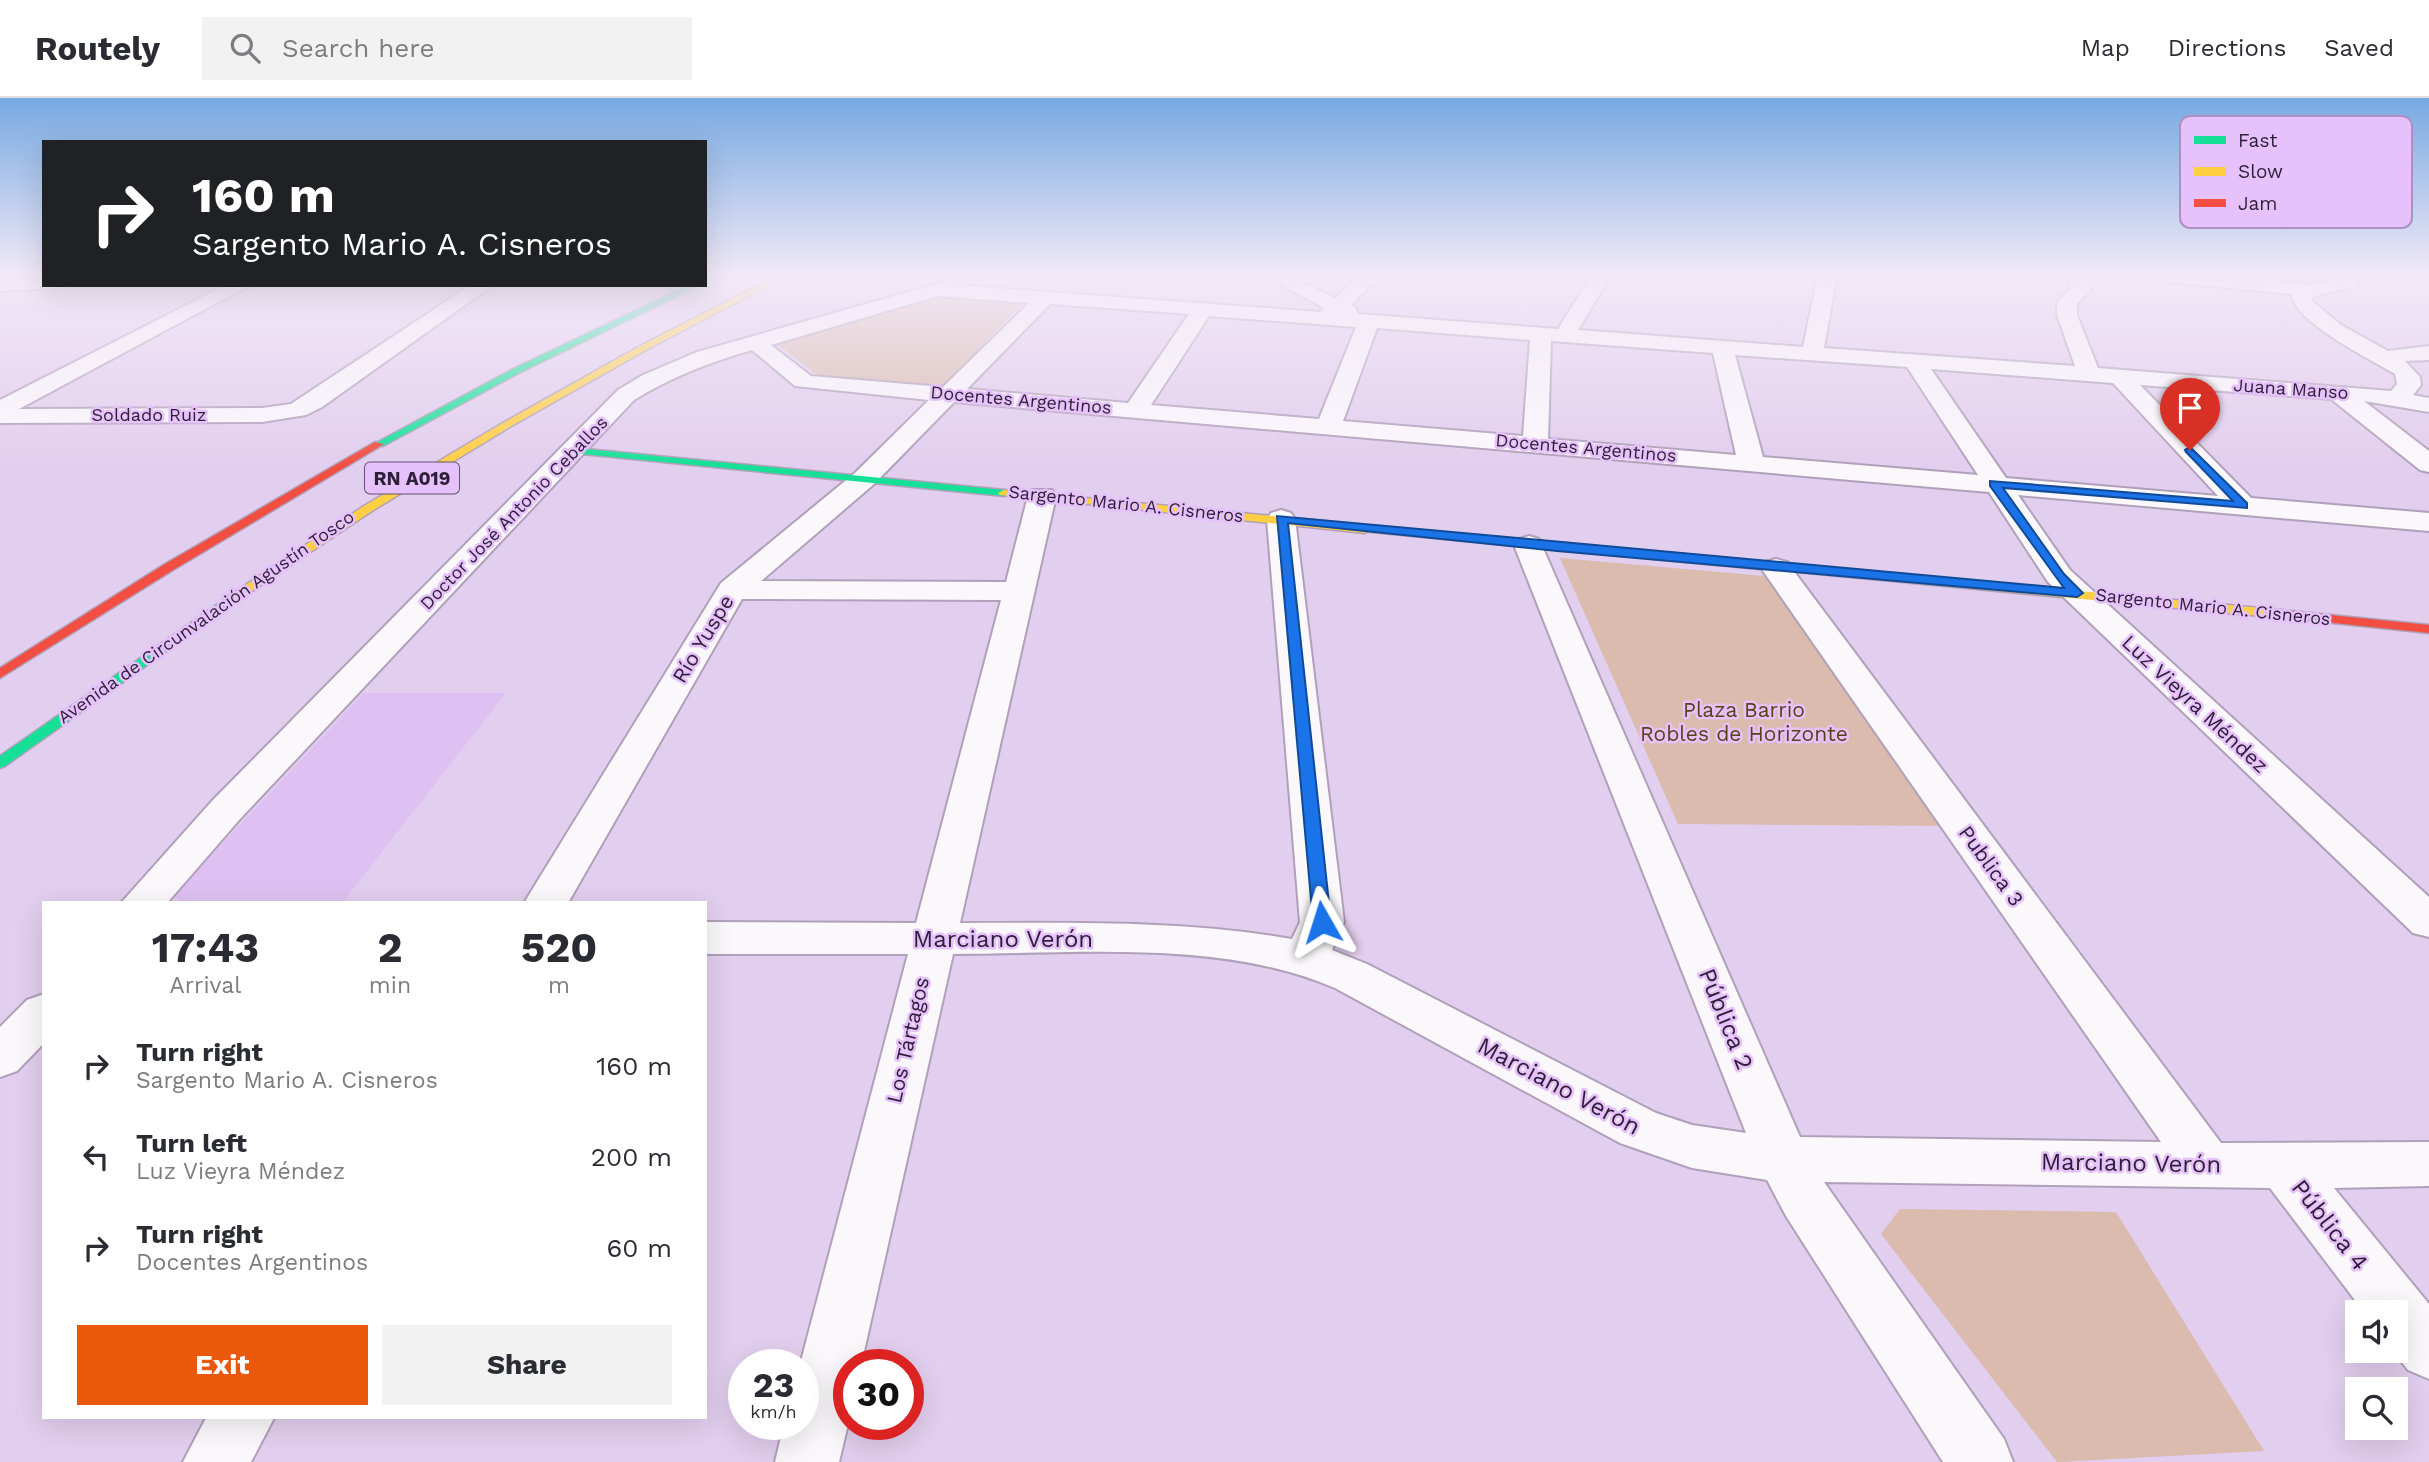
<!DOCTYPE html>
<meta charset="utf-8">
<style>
:root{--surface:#fff;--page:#f2f2f3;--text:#2b2b33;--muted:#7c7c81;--line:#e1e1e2;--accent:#ea580c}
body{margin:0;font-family:"Work Sans",sans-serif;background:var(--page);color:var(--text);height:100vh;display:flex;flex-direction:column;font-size:26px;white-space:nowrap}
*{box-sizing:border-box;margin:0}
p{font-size:23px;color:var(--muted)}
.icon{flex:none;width:38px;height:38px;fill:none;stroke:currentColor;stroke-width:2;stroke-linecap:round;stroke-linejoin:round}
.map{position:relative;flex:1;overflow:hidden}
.sheet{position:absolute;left:42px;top:803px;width:665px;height:518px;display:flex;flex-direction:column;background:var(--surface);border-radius:0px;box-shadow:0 7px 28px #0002}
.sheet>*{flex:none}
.hud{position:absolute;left:42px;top:42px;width:665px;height:147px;border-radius:0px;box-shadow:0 7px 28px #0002;background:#202124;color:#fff;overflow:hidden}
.fabs{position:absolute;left:2345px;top:1202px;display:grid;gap:14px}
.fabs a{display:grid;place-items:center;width:63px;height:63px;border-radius:0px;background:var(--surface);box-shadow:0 7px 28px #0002;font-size:35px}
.speed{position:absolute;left:728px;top:1251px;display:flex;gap:14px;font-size:35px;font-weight:700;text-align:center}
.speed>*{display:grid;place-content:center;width:91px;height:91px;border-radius:50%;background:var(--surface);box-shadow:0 7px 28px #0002;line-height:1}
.speed small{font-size:18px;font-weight:400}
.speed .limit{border:10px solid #d22;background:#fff;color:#111}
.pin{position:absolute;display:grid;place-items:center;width:60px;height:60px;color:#fff;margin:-72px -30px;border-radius:50% 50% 50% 0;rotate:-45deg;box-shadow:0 0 7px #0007}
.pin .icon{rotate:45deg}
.me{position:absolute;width:77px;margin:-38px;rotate:354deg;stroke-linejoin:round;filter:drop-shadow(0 0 5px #0008)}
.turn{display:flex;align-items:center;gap:24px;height:147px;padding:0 35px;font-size:32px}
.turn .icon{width:91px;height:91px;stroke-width:2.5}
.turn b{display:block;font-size:49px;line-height:60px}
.eta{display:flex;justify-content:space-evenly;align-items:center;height:119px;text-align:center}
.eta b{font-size:42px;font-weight:700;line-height:49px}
.primary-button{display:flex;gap:14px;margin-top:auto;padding:14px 35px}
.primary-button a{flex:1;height:80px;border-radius:0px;background:var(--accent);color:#fff;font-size:28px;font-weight:700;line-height:80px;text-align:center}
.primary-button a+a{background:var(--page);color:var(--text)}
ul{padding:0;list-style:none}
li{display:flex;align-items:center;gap:21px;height:91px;padding:0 35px}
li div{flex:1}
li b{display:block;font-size:26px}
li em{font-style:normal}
header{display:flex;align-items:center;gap:42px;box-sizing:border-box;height:98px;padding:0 35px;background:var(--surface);border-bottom:2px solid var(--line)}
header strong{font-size:33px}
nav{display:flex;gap:38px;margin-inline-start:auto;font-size:24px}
.search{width:490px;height:63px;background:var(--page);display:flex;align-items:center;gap:18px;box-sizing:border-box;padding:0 24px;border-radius:0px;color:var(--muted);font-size:26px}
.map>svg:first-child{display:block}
.built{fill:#dfc0f2}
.green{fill:#dabbad}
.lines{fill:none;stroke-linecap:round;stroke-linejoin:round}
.street-casing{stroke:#b0a0b9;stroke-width:4}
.fast-casing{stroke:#b0a0b9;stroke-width:3}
.slow-casing{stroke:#b0a0b9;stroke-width:3}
.jam-casing{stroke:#b0a0b9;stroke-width:3}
.street{fill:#fbf8fc;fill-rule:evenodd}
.fast{fill:#16e098;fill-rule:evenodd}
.slow{fill:#ffcf43;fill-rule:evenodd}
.jam{fill:#f24e42;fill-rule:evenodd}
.route{fill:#1a73e8;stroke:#114b97;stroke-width:2}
.labels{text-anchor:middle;stroke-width:5;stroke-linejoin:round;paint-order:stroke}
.far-street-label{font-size:18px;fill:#2d1f35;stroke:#e6c1fb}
.shield{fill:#e6c1fb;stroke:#645070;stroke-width:2}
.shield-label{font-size:19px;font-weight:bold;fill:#2d1f35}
.street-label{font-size:21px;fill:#2d1f35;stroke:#e6c1fb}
.park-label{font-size:21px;fill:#5b3f17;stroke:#e6c1fb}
.near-street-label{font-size:24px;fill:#2d1f35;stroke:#e6c1fb}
.key{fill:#e6c1fb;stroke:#ae90c0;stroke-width:2}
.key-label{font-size:19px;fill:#2d1f35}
</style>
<header>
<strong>Routely</strong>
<div class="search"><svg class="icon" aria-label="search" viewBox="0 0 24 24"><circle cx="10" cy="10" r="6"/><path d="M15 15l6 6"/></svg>Search here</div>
<nav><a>Map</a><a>Directions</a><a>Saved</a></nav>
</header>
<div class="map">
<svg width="2429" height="1364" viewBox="0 0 2429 1364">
<rect width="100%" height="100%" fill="#e2ceee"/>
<!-- built -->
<path class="built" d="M364,595h142l-164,210h-161l-7,-8z"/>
<!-- green -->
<g class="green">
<path d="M961,199l65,3 -84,87 -122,-10 -42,-32 136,-42z"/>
<path d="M1560,460l204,18 185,250 -271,-2z"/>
<path d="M1900,1111l216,3 148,239 -207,11 -176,-228z"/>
</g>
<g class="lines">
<!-- street casing -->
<g class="street-casing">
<g id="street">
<path d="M1263,177h25l47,23 25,-23h21l-30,30 5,3 2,6 200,15 34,-54h19l-33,55 225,17 15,-72h19l-13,73 251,18 -18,-51v-13l14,-13 -6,-14h19l7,15 -14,14v11l21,53 293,23 6,-7 -2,-10c-23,-14 -103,-53 -103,-80l-136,-13 -9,-6h71l94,10 36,-9 10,6 -3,4 -43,11v4l29,24 47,26 41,-5v14l-24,1 15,16 1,8 -8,10 16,3v14l-65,-11 65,50v21l-9,-2 -89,-71 -191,-14 111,113 178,15v18l-411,-36 52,75 359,327v40l-16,-4 -365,-351 -59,-90 -1035,-90 -80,82 -113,97 245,1 22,-86 4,-6h20l4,6 -96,427c113,0 221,-3 332,16l8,-17 -33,-403 4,-6 10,-3 10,3 4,6 49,403 -12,28 35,14 289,149 36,12 54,8 -232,-588 5,-6 10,-3 10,3 261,598 361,5 -400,-574 4,-6 11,-3 11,3 434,581 208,-1v44l-95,2 95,116v75l-21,-9 -15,-19h3v-39h-32l-94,-124 -446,-6 180,257 9,23h-70l-157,-246 -19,-36 -75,-12 -72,-25 -285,-155c-112,-49 -261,-34 -382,-34l-92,411h-12v55l-10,42h-64l9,-38h19v-59h-3l108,-411h-203v-32l211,1 85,-323 -259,-1 -174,304h-44l197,-320 135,-111 73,-72 -134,-14 -43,-36c-42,12 -81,27 -118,50l-394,419 -73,84h-46l91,-102 406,-411 25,-15 54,-23 264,-75 7,2 3,4 -3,3 352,26 4,-4zM938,198l91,7 -86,84 -132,-11 -40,-31zM1050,206l139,10 -61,89 -161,-14zM1209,218l147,11 -37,92 -168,-14zM1377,230l153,12 -7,96 -180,-15zM1551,243l162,12 23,102 -188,-16zM1735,257l172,12 71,108 -215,-18zM1931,271l182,14 105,113 -212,-18z"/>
<path d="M44,180v7h9l-2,3 -51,3v-12z"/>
<path d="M226,187h24l-231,124 243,-1 29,-4 180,-119h22l-171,122 -16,8 -44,7 -262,1v-23z"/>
<path d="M44,896v49l-27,28 -17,6v-50l27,-27z"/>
<path d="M206,1320h68l-23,44h-68z"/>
</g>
</g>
<!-- fast casing -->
<g class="fast-casing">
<g id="fast">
<path d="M689,187h11l-181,88 -136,73 -9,-2 139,-75z"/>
<path d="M576,350l428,42 6,3 -6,3 -432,-43 -1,-2z"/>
<path d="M235,494l6,4 -1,3 -235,167 -5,2v-12z"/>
</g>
</g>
<!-- slow casing -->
<g class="slow-casing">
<g id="slow">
<path d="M778,177h11l-143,75 -138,78 -136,83 -132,88h-10l-1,-3 135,-90 137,-82 139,-78z"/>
<path d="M1004,392l361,35 6,4 -6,4 -365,-38 -2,-2z"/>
<path d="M1791,466l480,45 7,4 -7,4 -484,-46 -2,-3z"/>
</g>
</g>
<!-- jam casing -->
<g class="jam-casing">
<g id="jam">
<path d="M375,344l9,2 -211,126 -173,108v-10l165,-104z"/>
<path d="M1365,427l426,39 6,4 -6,4 -430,-41v-4z"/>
<path d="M2271,511l158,16v8l-163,-17 -2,-3z"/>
</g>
</g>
<!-- street -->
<use href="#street" class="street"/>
<!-- fast -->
<use href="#fast" class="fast"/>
<!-- slow -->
<use href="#slow" class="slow"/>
<!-- jam -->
<use href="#jam" class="jam"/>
</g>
<!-- sky -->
<linearGradient id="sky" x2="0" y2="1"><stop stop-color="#77a9e2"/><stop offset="0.48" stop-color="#f2e9f7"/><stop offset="1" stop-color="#f2e9f7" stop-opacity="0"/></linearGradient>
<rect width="2429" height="368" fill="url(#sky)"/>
<!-- route -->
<path class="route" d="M2190,349l57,56v5l-244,-20 61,86 19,19 -6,4 -520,-46 -269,-28 43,399 -9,6 -9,-6 -36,-406 787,72 -74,-102v-5l243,20 -47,-49 -1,-2z"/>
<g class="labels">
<!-- far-street labels -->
<g class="far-street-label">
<text transform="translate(2291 291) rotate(4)" y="6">Juana Manso</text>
<text transform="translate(1021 302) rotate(5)" y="6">Docentes Argentinos</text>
<text x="149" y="323">Soldado Ruiz</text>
<text transform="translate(1586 350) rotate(5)" y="6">Docentes Argentinos</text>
<text transform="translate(1126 406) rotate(6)" y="6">Sargento Mario A. Cisneros</text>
<text transform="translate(514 415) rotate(-46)" y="6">Doctor José Antonio Ceballos</text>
<text transform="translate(2213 509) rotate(6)" y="6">Sargento Mario A. Cisneros</text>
<text transform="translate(206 519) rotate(-35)" y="6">Avenida de Circunvalación Agustín Tosco</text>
</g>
<!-- shield labels -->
<rect class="shield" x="365" y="364.5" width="94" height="31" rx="5"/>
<g class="shield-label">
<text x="412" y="387">RN A019</text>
</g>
<!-- street labels -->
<g class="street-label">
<text transform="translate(703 541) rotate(-59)" y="7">Río Yuspe</text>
<text transform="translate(2195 606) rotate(43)" y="7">Luz Vieyra Méndez</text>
<text transform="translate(1991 768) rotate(54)" y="7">Publica 3</text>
<text transform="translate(908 942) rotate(-77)" y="7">Los Tártagos</text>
</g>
<!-- park labels -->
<g class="park-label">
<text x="1744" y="619">Plaza Barrio<tspan x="1744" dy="24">Robles de Horizonte</tspan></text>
</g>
<!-- near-street labels -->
<g class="near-street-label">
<text x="1003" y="849">Marciano Verón</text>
<text transform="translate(1726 921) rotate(68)" y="8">Pública 2</text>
<text transform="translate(1559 988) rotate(28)" y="8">Marciano Verón</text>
<text transform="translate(2131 1065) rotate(1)" y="8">Marciano Verón</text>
<text transform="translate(2330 1127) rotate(52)" y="8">Pública 4</text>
</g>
</g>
<!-- legend -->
<rect x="2180" y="18" width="232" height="112" rx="10" class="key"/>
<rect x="2194" y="38" width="32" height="8" fill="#16e098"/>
<rect x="2194" y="69" width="32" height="9" fill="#ffcf43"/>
<rect x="2194" y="101" width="32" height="8" fill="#f24e42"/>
<g class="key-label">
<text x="2238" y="49">Fast</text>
<text x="2238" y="80">Slow</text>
<text x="2238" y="112">Jam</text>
</g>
</svg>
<div class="fabs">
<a><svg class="icon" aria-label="sound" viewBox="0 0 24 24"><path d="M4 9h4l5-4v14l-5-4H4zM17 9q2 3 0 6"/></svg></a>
<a><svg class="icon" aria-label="search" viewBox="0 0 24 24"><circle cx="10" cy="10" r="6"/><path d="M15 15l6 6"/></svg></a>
</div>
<div class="speed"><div>23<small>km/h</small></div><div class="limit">30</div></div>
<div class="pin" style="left:2190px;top:352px;background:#d93025"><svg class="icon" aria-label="arrive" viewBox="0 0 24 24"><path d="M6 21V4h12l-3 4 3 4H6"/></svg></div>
<svg class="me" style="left:1322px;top:824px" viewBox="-20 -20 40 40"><path d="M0-17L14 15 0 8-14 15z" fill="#1a73e8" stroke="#fff" stroke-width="4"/></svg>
<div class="hud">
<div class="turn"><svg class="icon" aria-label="right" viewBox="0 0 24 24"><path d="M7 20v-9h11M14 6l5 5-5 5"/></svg><div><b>160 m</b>Sargento Mario A. Cisneros</div></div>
</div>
<section class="sheet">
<div class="eta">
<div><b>17:43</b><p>Arrival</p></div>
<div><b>2</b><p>min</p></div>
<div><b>520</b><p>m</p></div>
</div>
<ul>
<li><svg class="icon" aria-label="right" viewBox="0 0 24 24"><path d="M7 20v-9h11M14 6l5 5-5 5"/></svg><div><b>Turn right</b><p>Sargento Mario A. Cisneros</p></div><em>160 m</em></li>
<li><svg class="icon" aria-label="left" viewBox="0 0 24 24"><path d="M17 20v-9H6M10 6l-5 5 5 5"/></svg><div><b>Turn left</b><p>Luz Vieyra Méndez</p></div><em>200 m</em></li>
<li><svg class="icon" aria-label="right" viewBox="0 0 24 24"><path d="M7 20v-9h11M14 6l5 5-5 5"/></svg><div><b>Turn right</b><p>Docentes Argentinos</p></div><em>60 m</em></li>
</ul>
<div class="primary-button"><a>Exit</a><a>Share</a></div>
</section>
</div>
